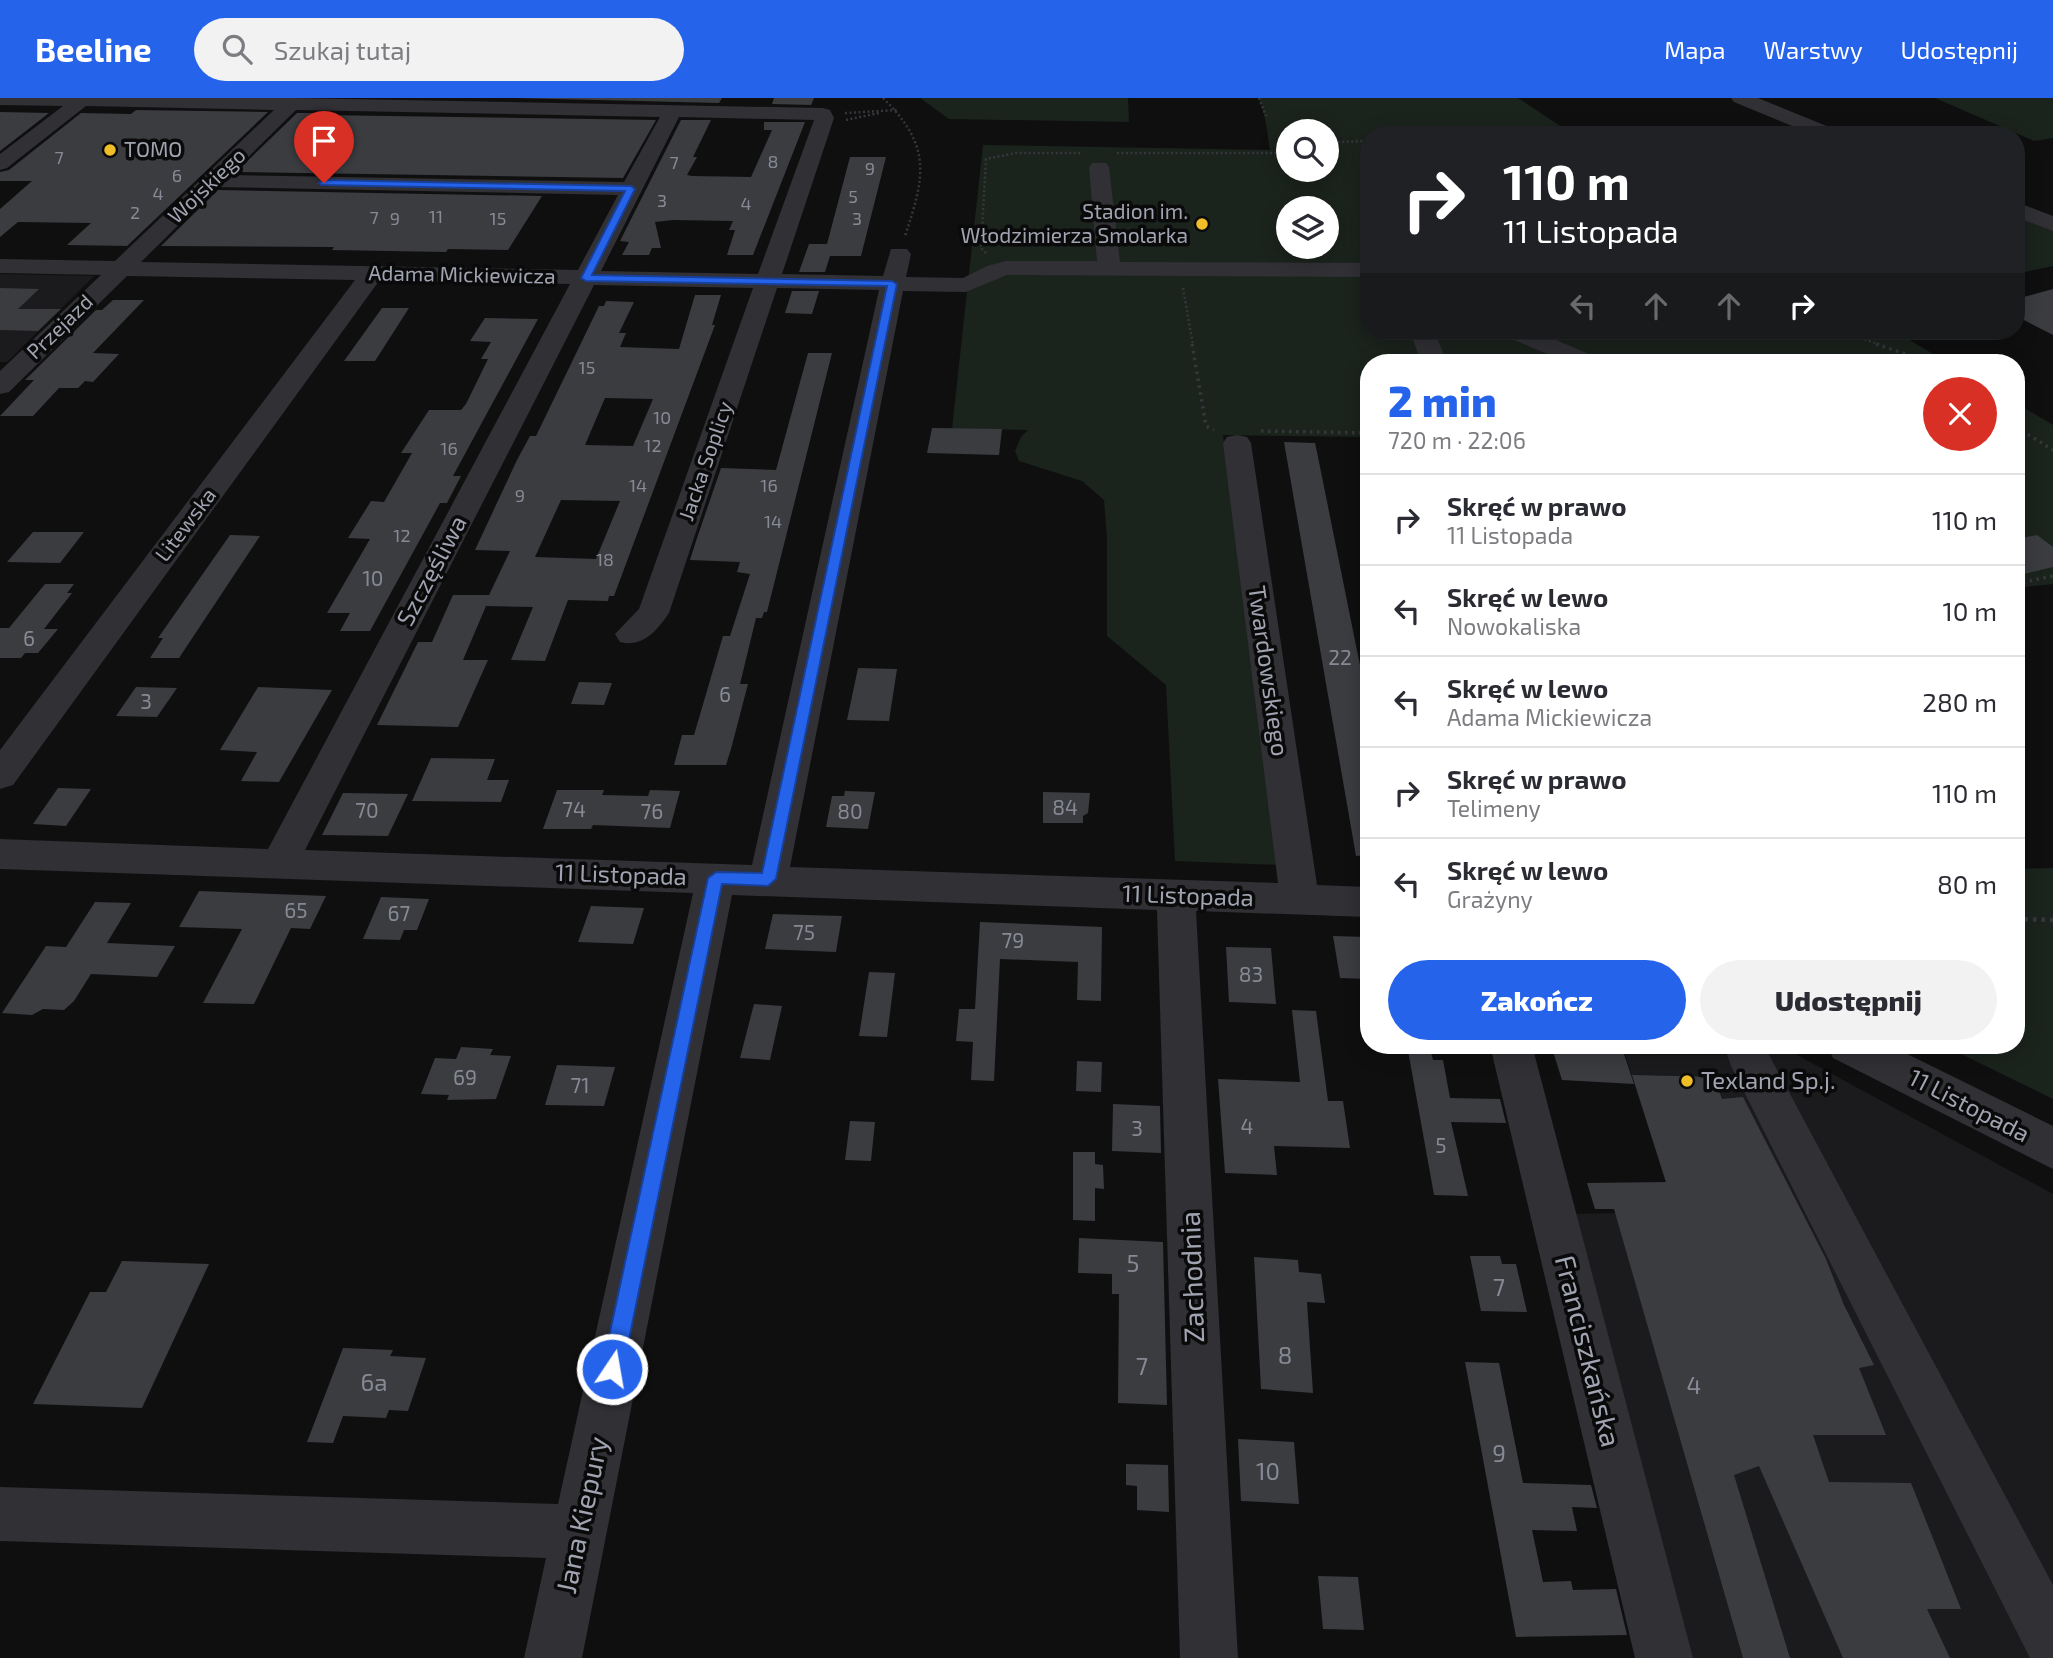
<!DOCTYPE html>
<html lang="pl">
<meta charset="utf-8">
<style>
:root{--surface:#fff;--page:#f2f2f3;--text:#2b2b33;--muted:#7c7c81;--line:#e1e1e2;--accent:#2563eb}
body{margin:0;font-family:"Exo 2",sans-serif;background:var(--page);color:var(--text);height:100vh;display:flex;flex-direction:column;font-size:26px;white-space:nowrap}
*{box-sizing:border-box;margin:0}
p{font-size:23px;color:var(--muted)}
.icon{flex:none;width:38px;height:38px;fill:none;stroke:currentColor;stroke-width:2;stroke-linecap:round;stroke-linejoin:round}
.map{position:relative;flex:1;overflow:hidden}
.drawer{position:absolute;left:1360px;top:256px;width:665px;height:700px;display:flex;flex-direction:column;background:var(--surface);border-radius:28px;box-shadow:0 4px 18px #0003}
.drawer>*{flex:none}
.guide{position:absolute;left:1360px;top:28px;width:665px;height:214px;border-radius:28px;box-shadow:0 4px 18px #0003;background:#202124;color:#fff;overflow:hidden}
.controls{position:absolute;left:1276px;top:21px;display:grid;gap:14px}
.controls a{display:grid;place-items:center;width:63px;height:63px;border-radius:50%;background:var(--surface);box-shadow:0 4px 18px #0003;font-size:35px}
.pin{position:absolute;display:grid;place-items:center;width:60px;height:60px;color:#fff;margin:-72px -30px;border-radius:50% 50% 50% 0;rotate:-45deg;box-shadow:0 0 7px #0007}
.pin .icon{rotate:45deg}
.me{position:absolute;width:77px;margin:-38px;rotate:12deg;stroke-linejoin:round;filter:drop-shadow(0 0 5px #0008)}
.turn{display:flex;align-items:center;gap:24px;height:147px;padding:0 28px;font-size:32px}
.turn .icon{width:91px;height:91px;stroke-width:2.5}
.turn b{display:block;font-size:49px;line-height:60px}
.lanes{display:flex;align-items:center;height:66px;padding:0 28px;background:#0003;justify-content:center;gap:35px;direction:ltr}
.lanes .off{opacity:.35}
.round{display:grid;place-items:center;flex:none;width:74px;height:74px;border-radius:37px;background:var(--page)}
.head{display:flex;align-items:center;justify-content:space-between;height:119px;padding:0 28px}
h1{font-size:42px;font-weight:800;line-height:52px;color:var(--accent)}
.action{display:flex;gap:14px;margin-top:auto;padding:14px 28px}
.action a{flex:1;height:80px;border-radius:42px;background:var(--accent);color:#fff;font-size:28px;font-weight:800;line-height:80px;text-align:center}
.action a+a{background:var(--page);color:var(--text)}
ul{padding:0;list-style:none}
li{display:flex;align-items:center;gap:21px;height:91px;padding:0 28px;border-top:2px solid var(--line)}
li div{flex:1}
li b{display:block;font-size:26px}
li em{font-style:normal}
header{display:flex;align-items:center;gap:42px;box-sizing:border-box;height:98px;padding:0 35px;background:var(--accent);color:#fff}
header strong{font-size:33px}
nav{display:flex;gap:38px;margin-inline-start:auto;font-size:24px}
.search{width:490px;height:63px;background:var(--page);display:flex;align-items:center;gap:18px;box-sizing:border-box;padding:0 24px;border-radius:38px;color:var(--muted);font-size:26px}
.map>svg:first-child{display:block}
.built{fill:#1b1b1d}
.green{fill:#1b231d;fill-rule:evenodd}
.building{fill:#3b3c40;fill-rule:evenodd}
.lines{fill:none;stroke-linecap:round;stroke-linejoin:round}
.path-far2{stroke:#36373c;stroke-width:2.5;stroke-dasharray:2 2.5;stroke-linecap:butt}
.path-far1{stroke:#36373c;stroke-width:3.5;stroke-dasharray:2.5 4.5;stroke-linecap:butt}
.path{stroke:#36373c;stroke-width:4.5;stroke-dasharray:3.5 5;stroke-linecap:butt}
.minor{fill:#303035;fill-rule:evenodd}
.route{fill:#2563eb;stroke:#184099;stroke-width:2}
.poi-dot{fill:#f0be27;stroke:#0a0a0b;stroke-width:2.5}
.labels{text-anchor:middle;stroke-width:7;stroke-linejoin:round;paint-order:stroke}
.far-number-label{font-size:18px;fill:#878a95}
.far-poi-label{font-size:21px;fill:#a0a4b1;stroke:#0a0a0b;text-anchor:start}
.far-street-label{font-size:21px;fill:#a0a4b1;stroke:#0a0a0b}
.number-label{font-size:21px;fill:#878a95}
.street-label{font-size:24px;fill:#a0a4b1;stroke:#0a0a0b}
.poi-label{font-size:24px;fill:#a0a4b1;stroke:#0a0a0b;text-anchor:start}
.near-number-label{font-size:24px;fill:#878a95}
.near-street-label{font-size:28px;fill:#a0a4b1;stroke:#0a0a0b}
</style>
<header>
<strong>Beeline</strong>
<div class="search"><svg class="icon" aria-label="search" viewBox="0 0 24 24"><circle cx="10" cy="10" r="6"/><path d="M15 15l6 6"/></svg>Szukaj tutaj</div>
<nav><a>Mapa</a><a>Warstwy</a><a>Udostępnij</a></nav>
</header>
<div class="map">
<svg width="2053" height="1560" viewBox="0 0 2053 1560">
<rect width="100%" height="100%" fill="#0f0f10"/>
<!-- built -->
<g class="built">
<path d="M0,176l94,2 -87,86h-7z"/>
<path d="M1788,952l265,144v464h-370l-117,-444 109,-2 -50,-158 101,1z"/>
</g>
<!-- green -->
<g class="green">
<path d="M920,0h208l1,24 -180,-3z"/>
<path d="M1259,0h259l56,37h-206v196h526l53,31h-579v75l-145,-2 59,430 -107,-4 -9,-176 -59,-49v-98l-3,-38 -22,-19 -63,-20 -4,-10 6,-14 7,-7 -76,-1 31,-284 287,5c-3,-17 -4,-35 -11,-52zM1288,33h38v39h-38zM1288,110h38v39h-38z"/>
<path d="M1935,0h118v40l-19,3z"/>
<path d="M2016,115l37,16v37l-37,8z"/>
<path d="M2016,305l37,22v159l-37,4z"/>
<path d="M2053,770v231l-110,-54h73v-176z"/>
</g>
<!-- building -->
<g class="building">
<path d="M514,0h208l-3,5z"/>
<path d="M774,0h40l-3,7 -39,-1z"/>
<path d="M136,12l132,2 -141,134 -60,-1 24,-22 -73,-1 -18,15v-28l32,-28h-32v-9l9,-2 72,-57 50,1z"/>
<path d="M0,14l49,1 -49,38z"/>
<path d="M297,15h24l-2,2 337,5 -33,58 -387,-6z"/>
<path d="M681,22h30l-18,37h4l-10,18 5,1 59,1 21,-47h-8v-8h41l-52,133h-26l8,-25h-6l4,-9 -60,-1 -18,2 6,26h-9l-3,7h-27l7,-13 -9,-1z"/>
<path d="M850,59h36l-25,99h-31l-5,16h-26l10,-28h18z"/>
<path d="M218,92l324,6 -34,54 -60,-1 -2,3 -114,-2 2,-3 -173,-1z"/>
<path d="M0,190l39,1 -21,20h43l-23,22 -38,-1z"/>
<path d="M2053,191v46l-37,-19v-17z"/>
<path d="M792,193h27l-7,23 -27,-1z"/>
<path d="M695,197h26l-9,30h3l-101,271h-5l-1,5 -40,-1 -23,61 -34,-1 22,-53 -47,-1 -23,54h25l-30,67 -81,-2 41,-83h14l21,-47h36l21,-44 -35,-1 42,-90 13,-24h6l63,-130h5l2,-5 28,1 -15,31h7l-6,14 59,2zM605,300l48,1 -20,47 -48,-1zM561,402l59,1 -24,58 -61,-2z"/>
<path d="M113,202h31l-51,53 26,1 -26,28 -8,-1 -7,7h-19l-26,28h-33l34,-36h-9l71,-70h6z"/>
<path d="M382,210h27l-34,53h-31z"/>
<path d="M485,220l53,1 -85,157h8l-14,27h-7l-70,128h-30l10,-18h-23l43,-74 -22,-1 23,-37 13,1 28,-49h-11l28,-43h32l5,-6 22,-45h-7l10,-17 -21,-1z"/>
<path d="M808,255h24l-65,259h-3l-2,6h-6l-16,66h8l-17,65 -5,16h-52l8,-30h12l29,-99h7l20,-62 -13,-2 3,-10 -50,-2 6,-19 25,-73 55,2z"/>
<path d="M932,330l70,1 -3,26 -72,-2z"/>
<path d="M1284,344l31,1 2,9 51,253v150l-12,1z"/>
<path d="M33,434h51l-24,31 -53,-1z"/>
<path d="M230,437l30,1 -81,122h-29l13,-20h-5z"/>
<path d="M2037,437l16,12v20l-37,9v-37z"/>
<path d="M45,486h29l-7,9h5l-28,36h14l-20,24h-13l-4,5h-21v-30h9z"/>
<path d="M858,570l39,1 -8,52 -42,-1z"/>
<path d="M579,584l33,1 -8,22 -33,-1z"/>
<path d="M136,589l41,1 -20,29 -41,-1z"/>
<path d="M258,589l74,3 -53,92 -38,-1 16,-29 -37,-2z"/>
<path d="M431,660l64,1 -8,21h22l-8,22 -89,-1z"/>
<path d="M58,690l33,1 -25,37 -33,-2z"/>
<path d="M557,692h47l-2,5 46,1 2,-6 30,1 -10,37 -77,-3 -2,4h-48z"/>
<path d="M845,693l30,1 -7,37 -42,-2 6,-31h12z"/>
<path d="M1043,694l47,1 -2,20 -5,3v7h-40z"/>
<path d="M343,695l65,1 -20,42 -66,-1z"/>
<path d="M199,793l102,4 25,1 -16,33 -19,-1 -37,76 -51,-1 39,-74 -63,-2z"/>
<path d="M381,799l48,2 -12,31h-13l-4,10 -37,-1z"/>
<path d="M95,804l36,1 -24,40 68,3 -18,31 -66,-3 -17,27 -10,9 -21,-1 -11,6 -30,-2 44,-67 20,1z"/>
<path d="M591,808l53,2 -11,36 -55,-2z"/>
<path d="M773,816l69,2 -6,36 -71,-3z"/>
<path d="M980,824l122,5 -1,74 -24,-1 1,-38 -78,-3 -6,122 -23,-1 2,-38 -17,-1 3,-32h16z"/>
<path d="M1333,838l35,1v42l-28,-1z"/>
<path d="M1226,849l45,1 5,56 -47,-2z"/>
<path d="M869,874l26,1 -8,64 -28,-1z"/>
<path d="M754,906l28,2 -12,54 -30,-2z"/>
<path d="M1292,912l24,1 12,90h15l7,47 -76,-2 3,29 -52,-2 -7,-94 82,3z"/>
<path d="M1407,947h22l4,15h10l7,38 50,1 6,24 -55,-1 17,74 -34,-1z"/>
<path d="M1551,947h70l13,39 -72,-4z"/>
<path d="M461,949l32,2 -3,6 21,1 -15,43 -49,1 2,-5 -28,-1 14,-36 21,1z"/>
<path d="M1077,963l25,1 -1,30 -25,-1z"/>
<path d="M557,967l58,2 -11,39 -59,-1z"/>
<path d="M1632,977l82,2 8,22 21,-2 83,162 18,46 30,60 -15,3 27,67h-73l16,47 82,1 50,126h-34l23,49h-107l-84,-192 -25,9 56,183h-47l-129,-449h-19l-8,-26 79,-1z"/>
<path d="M1113,1006l47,2 1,47 -49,-2z"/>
<path d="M850,1023l25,1 -4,39 -26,-1z"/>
<path d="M1073,1054h22v12l8,1 1,24 -9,-1v33l-22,-1z"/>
<path d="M1079,1140l84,4 4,163 -49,-2 1,-109h-7v-20l-34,-1z"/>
<path d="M1470,1158h30l2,8h14l11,48 -46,-1z"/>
<path d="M1254,1159l44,3 1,12 22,2 4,29 -18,-1 6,91 -52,-4z"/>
<path d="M122,1163l87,3 -67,144 -109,-4 57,-112h16z"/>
<path d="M343,1250l50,2 -3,6 36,2 -18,53 -19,-1 -3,8 -43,-2 -10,27 -26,-1z"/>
<path d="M1465,1264l34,1 24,120 68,2 6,23 -25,-1 5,24 -45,-1 11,52 28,-1 2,9 43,-1 11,46 -111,2z"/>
<path d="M1238,1341l56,3 5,62 -58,-3z"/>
<path d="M1126,1366l42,1 1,47 -32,-2v-24l-11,-1z"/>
<path d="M1318,1478l40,1 6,53 -41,-1z"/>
</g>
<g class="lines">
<!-- path-far2 -->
<g class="path-far2">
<path d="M883,0c49,48 42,78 22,138"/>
<path d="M1259,0l7,18"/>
<path d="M845,15l53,-3"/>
<path d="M846,22l33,-7"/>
<path d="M1507,37h30"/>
<path d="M1326,51l13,-7 29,-1"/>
<path d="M1117,55h171"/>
<path d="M986,155l-5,-5 5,-89 30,-6h65"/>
<path d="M1183,190l10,57"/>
<path d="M1839,233l42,14"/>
</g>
<!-- path-far1 -->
<g class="path-far1">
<path d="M1192,246l14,82 8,4"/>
<path d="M1876,246l53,18"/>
<path d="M2016,329l37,23"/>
<path d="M1261,333l107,2"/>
<path d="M2016,486l37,-8"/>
</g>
<!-- path -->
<g class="path">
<path d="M2016,821l37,1"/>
<path d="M1804,947l11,6"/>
</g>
<!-- minor -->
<g class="minor">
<path d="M0,0h295l528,10 7,2 4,8 -52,156 101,2 8,-27h16l4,5 -5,23 57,1 24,-12 19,-5h91l-8,-94 3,-4h14l3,4 11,95 248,1v14l-361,-2 -41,17 -63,-1 -113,576 488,16 -55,-440 4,-6 10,-2 10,2 4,6 66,442 51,2v30l-172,-6 42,747h-58l-23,-748 -425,-15 -150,763h-58l22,-100 -546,-17v-54l558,17 135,-611 -693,-24v-30l268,10 302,-565 -191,-3 -366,504 -13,4v-39l355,-470 -228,-4 -118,116 -9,2v-23l101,-96 -101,-2v-14l115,2 159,-151 -188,-4 -79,62 -7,2v-16l63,-48 -63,-1zM296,12l364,7 -36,65 -394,-7zM679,19l135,3 -56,154 -157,-3zM217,89l401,8 -40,75 -437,-8zM594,187l159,3 -114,321 -24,25 5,8c22,6 37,-11 49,-29l108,-325 102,2 -127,575 -447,-15z"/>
<path d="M1731,0h27l81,33 3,4h-28l-80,-33z"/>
<path d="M2016,104l37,14v15l-37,-14z"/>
<path d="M1410,233h24l13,31h-26z"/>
<path d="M1501,233h34l61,26 4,5h-34l-61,-26z"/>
<path d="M1490,947h42l161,613h-58z"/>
<path d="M1724,947h42l1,6 286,534v73h-23l-299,-592z"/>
<path d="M1827,947h62l164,81v43l-220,-111z"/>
</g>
</g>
<!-- route -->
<path class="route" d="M324,82l307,6 4,3 -43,86 300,6 5,3 -121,595 -8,7 -46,-2 -99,485 -3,7 -8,3 -7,-3 -3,-7 106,-491 8,-6 46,1 125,-587 -301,-5 -5,-3 44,-87 -304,-6 -2,-2z"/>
<!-- markers -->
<g class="poi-dot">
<circle cx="110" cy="52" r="7"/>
<circle cx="1202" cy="126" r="7"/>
<circle cx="1687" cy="983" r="7"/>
</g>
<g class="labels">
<!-- far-number labels -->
<g class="far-number-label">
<text x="59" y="66">7</text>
<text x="773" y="70">8</text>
<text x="674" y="71">7</text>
<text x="870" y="77">9</text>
<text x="177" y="84">6</text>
<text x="158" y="102">4</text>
<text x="853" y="105">5</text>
<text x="662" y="109">3</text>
<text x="746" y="112">4</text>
<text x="135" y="121">2</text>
<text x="436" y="125">11</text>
<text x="374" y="126">7</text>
<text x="395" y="127">9</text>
<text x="498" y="127">15</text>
<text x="857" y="127">3</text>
<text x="587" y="276">15</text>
<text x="662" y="326">10</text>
<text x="653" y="354">12</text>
<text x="449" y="357">16</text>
<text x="638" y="394">14</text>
<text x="769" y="394">16</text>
<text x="520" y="404">9</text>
<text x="773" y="430">14</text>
<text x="402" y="444">12</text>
<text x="605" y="468">18</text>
</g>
<!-- far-poi labels -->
<g class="far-poi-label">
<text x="124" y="59">TOMO</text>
<text x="1188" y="121" text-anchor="end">Stadion im.<tspan x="1188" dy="24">Włodzimierza Smolarka</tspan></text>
</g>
<!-- far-street labels -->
<g class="far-street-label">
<text transform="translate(207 88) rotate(-44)" y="7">Wojskiego</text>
<text transform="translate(462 177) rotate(1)" y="7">Adama Mickiewicza</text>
<text transform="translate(60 229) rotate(-44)" y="7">Przejazd</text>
<text transform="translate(706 363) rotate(-71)" y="7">Jacka Soplicy</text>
<text transform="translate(186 427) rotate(-53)" y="7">Litewska</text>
</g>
<!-- number labels -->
<g class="number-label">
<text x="373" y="488">10</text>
<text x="29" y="548">6</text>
<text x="1340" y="567">22</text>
<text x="725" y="604">6</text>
<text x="146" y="611">3</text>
<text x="1065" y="717">84</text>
<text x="574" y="719">74</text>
<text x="367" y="720">70</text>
<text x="652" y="721">76</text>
<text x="850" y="721">80</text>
<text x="296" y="820">65</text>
<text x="399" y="823">67</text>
<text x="804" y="842">75</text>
<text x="1013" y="850">79</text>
<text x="1251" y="884">83</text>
<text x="465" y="987">69</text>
<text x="580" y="995">71</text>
<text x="1247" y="1036">4</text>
<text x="1137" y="1038">3</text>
<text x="1441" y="1055">5</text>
</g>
<!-- street labels -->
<g class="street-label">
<text transform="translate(432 473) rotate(-62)" y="8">Szczęśliwa</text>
<text transform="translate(1268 573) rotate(82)" y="8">Twardowskiego</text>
<text transform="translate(621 777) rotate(2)" y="8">11 Listopada</text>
<text transform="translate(1188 798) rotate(2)" y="8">11 Listopada</text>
<text transform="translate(1969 1008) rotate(27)" y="8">11 Listopada</text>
</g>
<!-- poi labels -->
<g class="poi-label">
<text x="1701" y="991">Texland Sp.j.</text>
</g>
<!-- near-number labels -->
<g class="near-number-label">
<text x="1133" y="1174">5</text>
<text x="1499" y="1198">7</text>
<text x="1285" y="1266">8</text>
<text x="1142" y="1277">7</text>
<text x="374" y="1293">6a</text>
<text x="1694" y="1296">4</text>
<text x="1499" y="1364">9</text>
<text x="1268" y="1382">10</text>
</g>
<!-- near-street labels -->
<g class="near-street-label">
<text transform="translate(1192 1179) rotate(-92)" y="10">Zachodnia</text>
<text transform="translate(1588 1253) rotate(76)" y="10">Franciszkańska</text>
<text transform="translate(582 1417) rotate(-78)" y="10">Jana Kiepury</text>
</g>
</g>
</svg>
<div class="controls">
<a><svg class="icon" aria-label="search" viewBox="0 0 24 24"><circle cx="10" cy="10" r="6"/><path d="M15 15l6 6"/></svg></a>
<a><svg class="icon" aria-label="layers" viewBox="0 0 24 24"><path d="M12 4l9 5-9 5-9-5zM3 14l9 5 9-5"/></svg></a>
</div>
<div class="pin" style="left:324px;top:85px;background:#d93025"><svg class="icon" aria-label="arrive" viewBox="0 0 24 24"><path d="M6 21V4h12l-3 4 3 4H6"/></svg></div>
<svg class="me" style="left:612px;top:1271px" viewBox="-20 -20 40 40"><circle r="17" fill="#2563eb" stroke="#fff" stroke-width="3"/><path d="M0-11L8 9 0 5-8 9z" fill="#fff"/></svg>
<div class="guide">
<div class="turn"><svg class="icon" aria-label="right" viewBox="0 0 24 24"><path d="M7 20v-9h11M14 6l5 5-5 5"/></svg><div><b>110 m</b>11 Listopada</div></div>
<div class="lanes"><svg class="icon off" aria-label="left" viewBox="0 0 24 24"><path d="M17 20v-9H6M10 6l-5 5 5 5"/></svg><svg class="icon off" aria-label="ahead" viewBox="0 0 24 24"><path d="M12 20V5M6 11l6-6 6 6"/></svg><svg class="icon off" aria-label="ahead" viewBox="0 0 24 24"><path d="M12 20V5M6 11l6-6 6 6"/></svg><svg class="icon" aria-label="right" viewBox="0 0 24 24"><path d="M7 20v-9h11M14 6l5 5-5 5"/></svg></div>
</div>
<section class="drawer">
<div class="head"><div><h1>2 min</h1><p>720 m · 22:06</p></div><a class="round" style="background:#d93025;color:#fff"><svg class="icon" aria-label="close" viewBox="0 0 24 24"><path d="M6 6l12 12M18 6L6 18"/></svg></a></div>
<ul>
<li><svg class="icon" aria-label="right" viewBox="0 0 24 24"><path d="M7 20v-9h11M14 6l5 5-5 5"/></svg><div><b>Skręć w prawo</b><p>11 Listopada</p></div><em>110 m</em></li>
<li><svg class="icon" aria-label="left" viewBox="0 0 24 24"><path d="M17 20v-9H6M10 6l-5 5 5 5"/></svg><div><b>Skręć w lewo</b><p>Nowokaliska</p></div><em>10 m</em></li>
<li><svg class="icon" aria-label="left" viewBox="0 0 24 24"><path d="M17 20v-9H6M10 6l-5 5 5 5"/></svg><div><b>Skręć w lewo</b><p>Adama Mickiewicza</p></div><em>280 m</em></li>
<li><svg class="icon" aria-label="right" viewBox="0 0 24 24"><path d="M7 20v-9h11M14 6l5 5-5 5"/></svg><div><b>Skręć w prawo</b><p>Telimeny</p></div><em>110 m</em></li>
<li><svg class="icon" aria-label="left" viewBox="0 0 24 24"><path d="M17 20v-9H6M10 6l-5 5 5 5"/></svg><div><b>Skręć w lewo</b><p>Grażyny</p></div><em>80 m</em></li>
</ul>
<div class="action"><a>Zakończ</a><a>Udostępnij</a></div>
</section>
</div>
